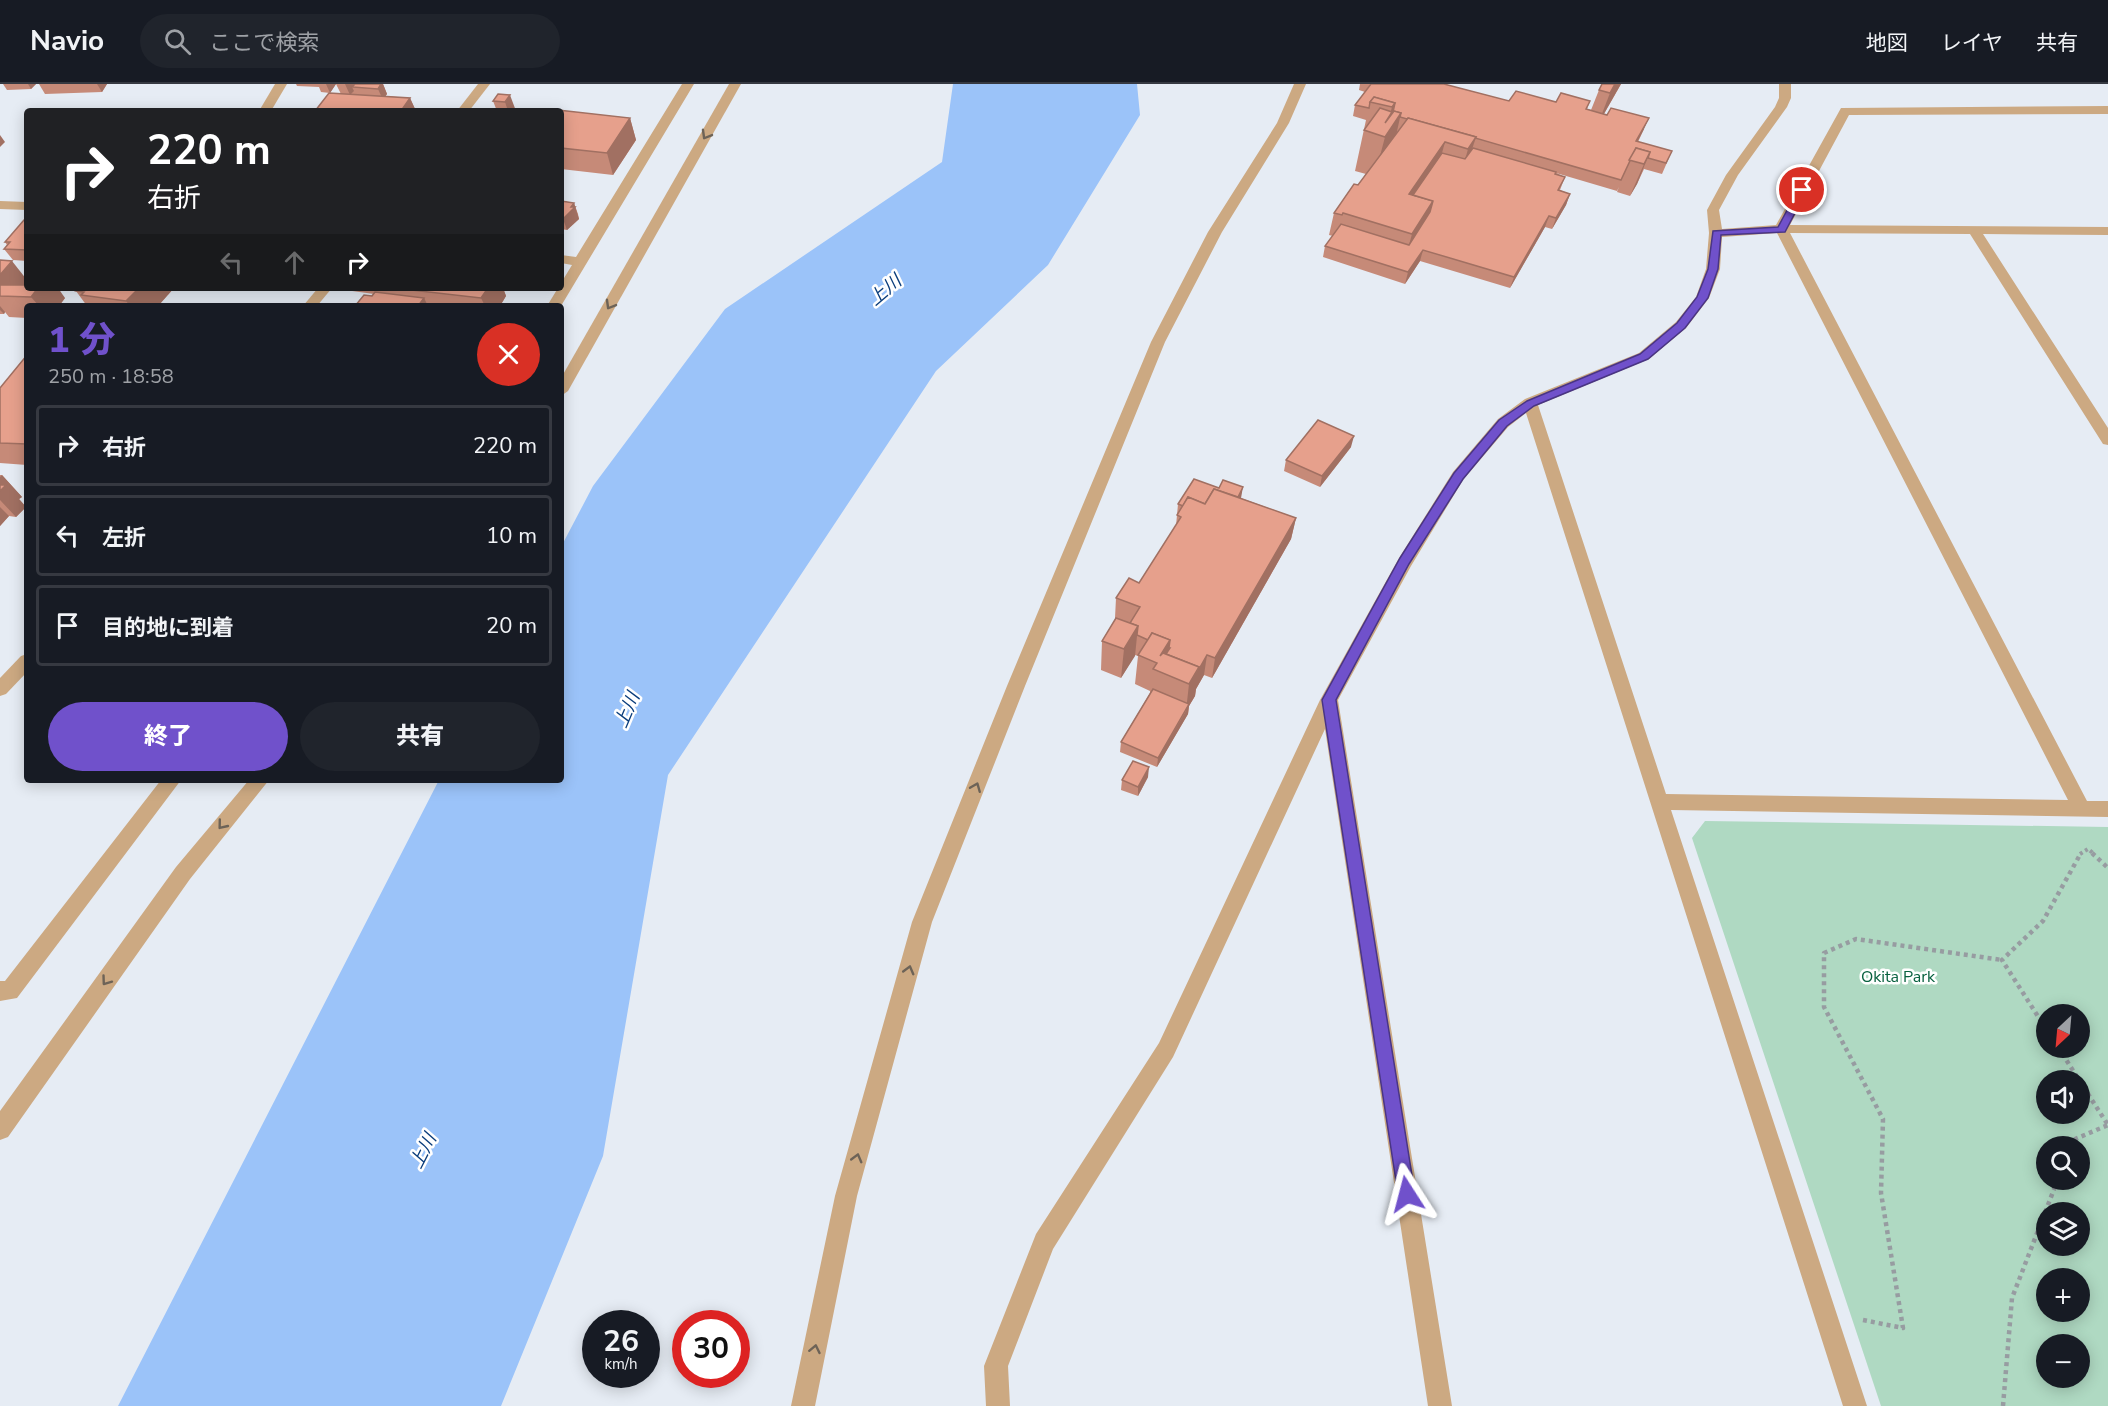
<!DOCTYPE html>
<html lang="ja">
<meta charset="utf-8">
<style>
:root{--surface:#171b24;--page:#20242c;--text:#f1f3f6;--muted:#9ea1a6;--line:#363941;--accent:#7051cb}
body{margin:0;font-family:"Nunito Sans","Noto Sans JP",sans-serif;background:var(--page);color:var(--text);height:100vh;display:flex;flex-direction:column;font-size:22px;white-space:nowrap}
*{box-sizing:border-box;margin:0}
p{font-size:20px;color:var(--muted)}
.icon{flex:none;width:33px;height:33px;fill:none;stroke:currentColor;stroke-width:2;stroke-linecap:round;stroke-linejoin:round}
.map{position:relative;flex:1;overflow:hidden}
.sheet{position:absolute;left:24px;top:219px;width:540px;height:480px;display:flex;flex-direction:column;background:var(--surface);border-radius:6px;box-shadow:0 3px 15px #0003}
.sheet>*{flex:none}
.guide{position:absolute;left:24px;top:24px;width:540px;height:183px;border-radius:6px;box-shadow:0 3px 15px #0003;background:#202124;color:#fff;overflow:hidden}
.needle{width:39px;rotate:206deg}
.fabs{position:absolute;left:2036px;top:920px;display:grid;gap:12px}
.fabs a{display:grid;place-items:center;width:54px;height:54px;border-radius:50%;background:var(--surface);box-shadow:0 3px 15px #0003;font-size:30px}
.speed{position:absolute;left:582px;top:1226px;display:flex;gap:12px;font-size:30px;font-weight:700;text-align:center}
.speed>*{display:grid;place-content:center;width:78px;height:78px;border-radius:50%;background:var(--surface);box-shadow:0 3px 15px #0003;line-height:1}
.speed small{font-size:15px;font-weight:400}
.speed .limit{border:9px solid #d22;background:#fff;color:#111}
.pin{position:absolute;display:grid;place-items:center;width:51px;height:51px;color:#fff;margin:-26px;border:3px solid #fff;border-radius:50%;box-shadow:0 2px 6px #0007}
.me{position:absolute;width:66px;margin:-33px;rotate:351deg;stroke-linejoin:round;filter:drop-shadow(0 0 4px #0008)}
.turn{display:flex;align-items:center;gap:21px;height:126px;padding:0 24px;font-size:27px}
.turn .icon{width:78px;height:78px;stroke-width:2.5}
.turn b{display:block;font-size:42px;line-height:51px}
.lanes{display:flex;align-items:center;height:57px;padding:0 24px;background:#0003;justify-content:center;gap:30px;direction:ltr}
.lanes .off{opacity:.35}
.round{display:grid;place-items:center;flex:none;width:63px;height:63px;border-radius:32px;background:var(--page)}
.head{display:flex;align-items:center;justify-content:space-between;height:102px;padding:0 24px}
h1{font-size:36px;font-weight:800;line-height:45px;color:var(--accent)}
.action{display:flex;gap:12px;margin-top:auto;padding:12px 24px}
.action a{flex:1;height:69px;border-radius:36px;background:var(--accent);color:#fff;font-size:24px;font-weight:800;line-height:69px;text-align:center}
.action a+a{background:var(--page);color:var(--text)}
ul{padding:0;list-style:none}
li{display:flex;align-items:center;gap:18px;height:81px;margin:0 12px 9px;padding:0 12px;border:3px solid var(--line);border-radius:6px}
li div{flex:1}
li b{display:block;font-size:22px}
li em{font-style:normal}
header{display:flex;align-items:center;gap:36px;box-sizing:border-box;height:84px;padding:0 30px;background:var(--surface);border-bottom:2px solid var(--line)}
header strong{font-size:28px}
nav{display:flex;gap:33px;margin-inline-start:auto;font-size:21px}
.search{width:420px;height:54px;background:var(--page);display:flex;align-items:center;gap:15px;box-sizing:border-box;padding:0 21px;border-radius:33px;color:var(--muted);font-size:22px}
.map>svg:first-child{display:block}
.green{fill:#afd9c2;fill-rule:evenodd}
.water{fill:#9bc3f9}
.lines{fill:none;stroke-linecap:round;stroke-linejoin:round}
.path-far1{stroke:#979ca1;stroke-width:4;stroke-dasharray:3 3;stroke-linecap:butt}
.path{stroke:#979ca1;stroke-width:4.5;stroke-dasharray:4 4;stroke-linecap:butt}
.minor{fill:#cca982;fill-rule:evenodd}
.wall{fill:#c68a78}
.shaded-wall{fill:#a17062}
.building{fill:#e6a08c;stroke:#a17062;stroke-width:1.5}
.oneway{stroke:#6d6357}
.route{fill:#7051cb;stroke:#493584;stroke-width:1.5}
.labels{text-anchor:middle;stroke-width:5;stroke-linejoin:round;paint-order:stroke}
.park-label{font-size:16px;fill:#08613f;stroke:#fff}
.water-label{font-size:18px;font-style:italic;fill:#0a3d7c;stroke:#fff}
</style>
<header>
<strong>Navio</strong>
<div class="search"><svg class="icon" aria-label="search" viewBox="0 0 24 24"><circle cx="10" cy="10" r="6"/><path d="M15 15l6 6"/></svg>ここで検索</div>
<nav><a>地図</a><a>レイヤ</a><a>共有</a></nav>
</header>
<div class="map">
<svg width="2108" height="1322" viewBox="0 0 2108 1322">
<rect width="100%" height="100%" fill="#e6ecf4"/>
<!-- green -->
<path class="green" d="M1705,737l403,6v579h-227l-189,-568zM2046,930h33v33h-33zM2046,996h33v33h-33zM2046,1062h33v33h-33zM2046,1128h33v33h-33zM2046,1194h33v33h-33zM2046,1260h33v33h-33z"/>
<!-- water -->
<path class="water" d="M953,0h184l3,31 -92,150 -112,106 -268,404 -65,381 -102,250h-383l321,-626h122v-233l32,-61 132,-177 217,-147z"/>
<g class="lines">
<!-- path-far1 -->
<path class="path-far1" d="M2080,770l8,-5 6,5"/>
<!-- path -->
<g class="path">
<path d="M2092,769l16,15"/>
<path d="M2046,945l-44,-69 41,-39 38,-68"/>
<path d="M2058,963l21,33"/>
<path d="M2079,996l29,45"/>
<path d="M2070,1062l3,-6 35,-15"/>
<path d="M1863,1236l40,8 -22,-135 2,-74 -59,-112v-54l32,-14 146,21"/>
<path d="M2003,1322l9,-108 46,-119"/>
</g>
<!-- minor -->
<g class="minor">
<path d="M275,0h12l-16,27h-12z"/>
<path d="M478,0h12l-21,27h-12z"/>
<path d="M682,0h12l-133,222h-14l11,-18h3v-5l11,-18 -11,-2v-8l15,2z"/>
<path d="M729,0h12l-173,307 -7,5v-18z"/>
<path d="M1294,0h12l-17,39 -67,109 -57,110 -140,344 -93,236 -75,274 -42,210h-24l44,-210 77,-274 95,-236 144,-344 57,-110 69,-109z"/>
<path d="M1779,0h12v14l-4,9 -49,68 -19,35 3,19 54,-4 65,-117 267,-2v8l-259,1 -59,110 318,2v8l-125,-1 125,194v17l-5,-1 -133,-210 -180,-1 297,568h21v16l-437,-7 196,596h-24l-317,-993 -18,14 -45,53 -52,86 -73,134 114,706h-24l-103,-677 -152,328 -120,192 -45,117 2,40h-24l-2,-40 52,-132 123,-191 161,-343 79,-142 54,-86 45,-53 27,-20 114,-46 37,-31 20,-25 10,-28 3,-36 -2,-23 19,-35 49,-68 4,-9zM1777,149l291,567 -402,-6 -128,-389 111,-46 37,-31 23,-30 11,-29 2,-32z"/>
<path d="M0,117l27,1v8l-27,-1z"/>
<path d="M318,204h14l-15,18h-14z"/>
<path d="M27,570v18l-21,22 -6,2v-18l21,-22z"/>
<path d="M161,696h20l-164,218 -17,3v-20h5z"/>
<path d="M249,696h20l-79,99 -182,258 -8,3v-29l176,-244z"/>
</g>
</g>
<!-- wall -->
<g class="wall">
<path d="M3,0h33l-5,5 -24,1z"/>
<path d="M39,0h68l-5,8 -57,2z"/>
<path d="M296,0h40l-6,9 -9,-1 -2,-5 -22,-1z"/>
<path d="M336,0h47l4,10 -2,2 25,2 5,11 -1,2h-99l26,-17z"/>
<path d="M1360,0h84l65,17h81l-3,8 4,1 8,-20 22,-6 -17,30 40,15 -6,13 34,9 -10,23 -18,-5 -7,15 -7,12 -13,-4 2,-5 -2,4 -61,-18 9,4 -5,13 10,4 -4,11 -14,24 -7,-2 -35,61 -90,-27 -15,23 -82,-27 2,-11 8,-10 -4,-1 5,-22 24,-28 8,-11 -11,-3 11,-51 -13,-4 2,-11 10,-13 -6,-2z"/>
<path d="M498,10l18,17h-19l-4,-10z"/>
<path d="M561,27l69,7 6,22 -23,35 -52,-6z"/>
<path d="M561,117l13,2 4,11 1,5 -12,11 -6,-1z"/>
<path d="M27,136v41l-14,-1 -9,-11 3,-4 -2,-3z"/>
<path d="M0,176l27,28 38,10 -6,8h-32v12l-18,-1 -4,-5 -1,2h-4z"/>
<path d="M174,204l-16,18h-71l-11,-15z"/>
<path d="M344,204h159l3,8 -6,10h-145l19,-12 -29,-4z"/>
<path d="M27,271v110l-27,-2v-75z"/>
<path d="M1351,363l-31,40 -36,-16 2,-11z"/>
<path d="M0,391h2l20,22 -3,2 7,8 -10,10 -7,-1 -9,10z"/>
<path d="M1241,414l55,20 -5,21 -79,139 -8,-3 -8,14 -1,7 -6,10 -1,8 -31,53 -37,-15 1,-10 29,-49v-2l-15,-7 3,-28 -3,-1 -14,23 -20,-8 1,-29 14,-23h-1l1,-20 23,-15 37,-57 2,-22z"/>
<path d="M1148,693l-10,19 -17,-6 1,-10z"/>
</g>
<!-- shaded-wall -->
<g class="shaded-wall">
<path d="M28,0h8l-5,5z"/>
<path d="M97,0h10l-5,8z"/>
<path d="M326,0h10l-6,9z"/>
<path d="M345,0h14l-7,3 2,4 -4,4z"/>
<path d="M381,0h2l4,10 -4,6 -5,-11z"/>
<path d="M1615,0h6l-23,40 12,-31z"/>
<path d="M510,11l6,16h-8l-3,-9z"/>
<path d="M410,14l5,11 -1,2h-13z"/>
<path d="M1395,19l6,10 -9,41 -12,2 5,-19v-14l5,-9 2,-7z"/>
<path d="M630,34l6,22 -23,35 -6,-22z"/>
<path d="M1649,34l-5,11 -12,23 4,-11z"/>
<path d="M0,51l5,7 -5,5z"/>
<path d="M1476,53l-7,22 -7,12 6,-22z"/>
<path d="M1445,58l-6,22 -29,42 -1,-12z"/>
<path d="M1650,68l-13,32 -7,12 14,-32z"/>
<path d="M1570,110l-4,11 -14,24 4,-11z"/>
<path d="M1433,117l-6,23 -21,32 6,-22z"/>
<path d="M574,119l5,16 -12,11 -4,-11z"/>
<path d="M1549,132l-4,11 -35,61 4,-11z"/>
<path d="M1423,166l-3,11 -15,23 3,-12z"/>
<path d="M12,177l15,19v6l-27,10v-21z"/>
<path d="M38,204h20l7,10 -6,8h-20l-8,-9z"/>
<path d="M139,204h35l-16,18h-28l-4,-5z"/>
<path d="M488,204h15l3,8 -6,10h-15l-4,-8z"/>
<path d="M424,214l4,8h-10z"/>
<path d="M0,222l5,6 -1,2 -4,-4z"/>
<path d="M1354,352l-3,11 -31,40 2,-11z"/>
<path d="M2,391l20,22 -3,2 7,8 -10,10 -16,-17v-23z"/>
<path d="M1243,403l-2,11 -5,9 2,-10z"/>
<path d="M0,423l9,9 -9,10z"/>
<path d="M1296,434l-5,21 -79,139 3,-20z"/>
<path d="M1138,542l-3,30 -14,22 3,-29z"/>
<path d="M1170,556l-3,23 -7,-7z"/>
<path d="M1207,571l-3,20 -8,14 -1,7 -6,10 -1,8 -31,53 1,-9 28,-47 3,-27z"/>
<path d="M1149,683l-1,10 -10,19v-9z"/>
</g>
<!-- building -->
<g class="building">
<path d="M355,0h26l-3,5 -26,-2z"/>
<path d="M1371,0h73l65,17 7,-10 40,11 5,-9 29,8 -4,8 21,6 4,-7 38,10 -13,23 36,10 -6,12 -18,-5 2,-6 -14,-4 -15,32 -146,-42 1,-1 -68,-19 -1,1 -7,-2 1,-4 -7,-2 -1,1 2,-9 -21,-6 -4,5 -1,6 -14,-3z"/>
<path d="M1602,0h13l-5,9 -11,-3z"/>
<path d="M329,9l81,5 -9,13h-86z"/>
<path d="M498,10l12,1 -5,7 -12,-1z"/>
<path d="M1374,13l21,6 -3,4 -22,-5z"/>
<path d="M1380,24l12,4 -7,11 9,-12 7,2 -16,24 -21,-7z"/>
<path d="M558,26l72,8 -23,35 -46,-5v-37h-3z"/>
<path d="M1408,34l68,19 -8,12 -23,-7 -36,52 24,7 -21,33 -69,-21 -1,2 -8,-2 20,-29 4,1z"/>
<path d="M1473,64l83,24 -1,2 10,3 -7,13 12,4 -14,24 -7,-2 -35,61 -91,-27 -15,22 -83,-26 16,-22 68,21 21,-33 3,-11 -20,-6 29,-42 23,6z"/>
<path d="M1636,64l14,4 -6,12 -15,-4z"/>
<path d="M561,117l13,2 -3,4h4l-12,12 -2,-1z"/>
<path d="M24,136h3v30l-23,-1 6,-7h-5z"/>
<path d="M0,176l12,1 -12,14z"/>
<path d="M0,201h27v3h11l-7,9 -31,-1z"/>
<path d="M80,204h59l-13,13 -45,-6 3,-3 -8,-1z"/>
<path d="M403,204h85l-7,10 -79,-9z"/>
<path d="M375,208l49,6 -6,8h-63l9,-11 8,1z"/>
<path d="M27,271v89l-27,-1v-55z"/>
<path d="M1318,336l36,16 -32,40 -36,-16z"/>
<path d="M1194,395l25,9 4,-8 20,7 -5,10 -24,-8 -9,15 -17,-7 -5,9 -5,-2z"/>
<path d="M0,401h6l-6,6z"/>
<path d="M1214,405l82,29 -81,140 -8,-3 -8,14v-2l-33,-13 4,-6h-1l1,-8 -18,-7 -4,7 -11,-5 1,-9 -8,-3 10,-16 -24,-9 13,-20 10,5 42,-66 -4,-2 11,-18 17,7z"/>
<path d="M1116,534l22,8 -14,23 -22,-8z"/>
<path d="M1152,549l18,7 -10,16 3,-3 36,14 -10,17 -36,-15 4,-6 -19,-8z"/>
<path d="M1153,605l36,15 -31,54 -37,-16z"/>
<path d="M1133,677l16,6 -11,20 -16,-7z"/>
</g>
<!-- one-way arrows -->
<defs><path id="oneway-chevron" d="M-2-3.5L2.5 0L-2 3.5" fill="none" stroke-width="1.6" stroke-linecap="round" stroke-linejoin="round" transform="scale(1.5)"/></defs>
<g class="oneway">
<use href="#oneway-chevron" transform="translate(706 51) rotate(120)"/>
<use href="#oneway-chevron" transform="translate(610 221) rotate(120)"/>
<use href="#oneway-chevron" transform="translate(976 703) rotate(-68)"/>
<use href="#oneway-chevron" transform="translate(222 741) rotate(129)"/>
<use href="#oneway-chevron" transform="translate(909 886) rotate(-75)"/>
<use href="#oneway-chevron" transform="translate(106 897) rotate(126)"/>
<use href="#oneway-chevron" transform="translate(857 1074) rotate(-75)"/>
<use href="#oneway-chevron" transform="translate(815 1265) rotate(-78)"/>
</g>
<!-- route -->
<path class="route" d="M1799,104l8,2 -22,42 -64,3 -3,34 -10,29 -23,30 -37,31 -114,47 -27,20 -44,53 -54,85 -73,136 79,494 -2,6 -6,3 -6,-3 -3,-6 -76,-494 78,-142 54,-85 45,-53 28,-19 113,-47 37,-31 20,-26 11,-28 5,-38 65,-4z"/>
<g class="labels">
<!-- park labels -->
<g class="park-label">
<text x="1898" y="898">Okita Park</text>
</g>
<!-- water labels -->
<g class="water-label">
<text transform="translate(885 206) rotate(-40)" y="6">上川</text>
<text transform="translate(627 626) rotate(-67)" y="6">上川</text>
<text transform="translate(423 1067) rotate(-63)" y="6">上川</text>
</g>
</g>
</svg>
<div class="fabs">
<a><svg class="needle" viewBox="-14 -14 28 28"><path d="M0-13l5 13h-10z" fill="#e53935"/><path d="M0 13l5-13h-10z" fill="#9ea1a6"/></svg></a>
<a><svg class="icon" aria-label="sound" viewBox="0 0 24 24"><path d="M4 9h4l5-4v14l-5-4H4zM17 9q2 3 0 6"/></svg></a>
<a><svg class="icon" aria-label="search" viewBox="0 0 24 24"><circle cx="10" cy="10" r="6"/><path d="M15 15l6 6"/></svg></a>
<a><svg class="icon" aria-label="layers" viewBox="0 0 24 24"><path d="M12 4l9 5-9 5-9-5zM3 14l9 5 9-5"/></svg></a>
<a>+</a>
<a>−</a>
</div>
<div class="speed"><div>26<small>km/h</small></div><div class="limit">30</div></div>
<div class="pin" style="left:1802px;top:106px;background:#d93025"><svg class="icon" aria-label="arrive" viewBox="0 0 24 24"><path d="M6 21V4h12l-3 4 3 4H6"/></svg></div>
<svg class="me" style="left:1407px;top:1110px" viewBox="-20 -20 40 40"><path d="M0-17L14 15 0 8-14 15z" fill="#7051cb" stroke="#fff" stroke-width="4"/></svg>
<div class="guide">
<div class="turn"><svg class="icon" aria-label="right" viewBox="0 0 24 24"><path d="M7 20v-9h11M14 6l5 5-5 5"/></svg><div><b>220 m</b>右折</div></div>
<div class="lanes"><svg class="icon off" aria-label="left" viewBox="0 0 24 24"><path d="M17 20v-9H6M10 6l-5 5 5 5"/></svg><svg class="icon off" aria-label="ahead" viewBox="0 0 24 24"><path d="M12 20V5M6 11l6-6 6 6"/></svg><svg class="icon" aria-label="right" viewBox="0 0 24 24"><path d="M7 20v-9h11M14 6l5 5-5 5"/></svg></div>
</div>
<section class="sheet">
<div class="head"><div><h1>1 分</h1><p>250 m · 18:58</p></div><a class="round" style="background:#d93025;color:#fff"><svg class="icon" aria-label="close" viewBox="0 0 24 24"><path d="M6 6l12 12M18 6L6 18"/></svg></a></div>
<ul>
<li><svg class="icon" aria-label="right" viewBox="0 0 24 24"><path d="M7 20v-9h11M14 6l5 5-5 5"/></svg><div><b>右折</b></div><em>220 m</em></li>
<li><svg class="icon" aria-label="left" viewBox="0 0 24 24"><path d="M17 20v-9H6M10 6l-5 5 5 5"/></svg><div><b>左折</b></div><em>10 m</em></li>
<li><svg class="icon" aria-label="arrive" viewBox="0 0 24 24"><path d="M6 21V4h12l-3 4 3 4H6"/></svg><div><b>目的地に到着</b></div><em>20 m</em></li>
</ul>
<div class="action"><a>終了</a><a>共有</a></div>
</section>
</div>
